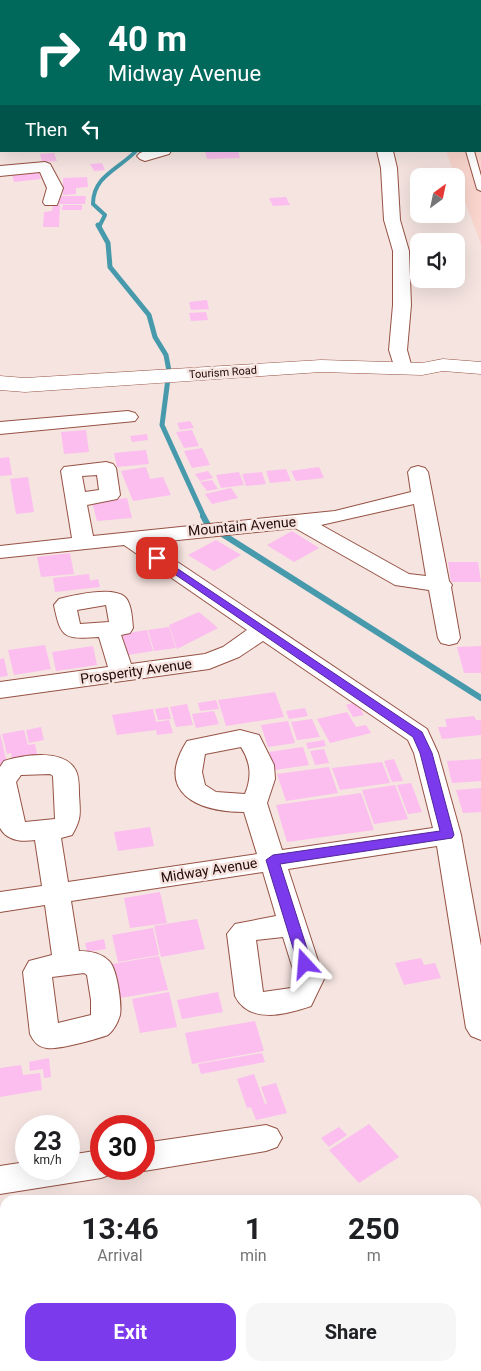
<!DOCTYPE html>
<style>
:root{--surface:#fff;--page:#f6f6f6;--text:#202124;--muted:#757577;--accent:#7c3aed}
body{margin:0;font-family:Roboto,sans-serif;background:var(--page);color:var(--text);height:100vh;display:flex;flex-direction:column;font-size:19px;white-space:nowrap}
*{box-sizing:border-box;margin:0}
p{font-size:16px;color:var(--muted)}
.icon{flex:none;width:28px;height:28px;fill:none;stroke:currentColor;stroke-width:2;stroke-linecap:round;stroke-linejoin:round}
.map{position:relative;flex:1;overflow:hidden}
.panel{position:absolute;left:0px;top:1195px;width:481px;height:176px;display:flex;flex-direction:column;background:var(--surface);border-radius:15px 15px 0 0;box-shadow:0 5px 20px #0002}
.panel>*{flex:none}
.guide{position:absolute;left:0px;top:0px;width:481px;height:152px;box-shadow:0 5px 20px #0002;background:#00695c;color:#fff;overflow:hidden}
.needle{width:32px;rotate:33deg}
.controls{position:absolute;left:410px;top:168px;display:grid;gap:10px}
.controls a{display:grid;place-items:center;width:55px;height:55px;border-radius:10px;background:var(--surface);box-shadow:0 5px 20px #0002;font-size:25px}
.speed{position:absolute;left:15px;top:1115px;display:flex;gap:10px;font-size:25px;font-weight:700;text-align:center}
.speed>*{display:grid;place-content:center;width:65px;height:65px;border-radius:50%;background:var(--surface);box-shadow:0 5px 20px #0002;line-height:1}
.speed small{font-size:12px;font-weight:400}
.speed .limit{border:8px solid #d22;background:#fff;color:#111}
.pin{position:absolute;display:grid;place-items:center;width:42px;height:42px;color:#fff;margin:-21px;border-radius:10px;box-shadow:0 2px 8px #0006}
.me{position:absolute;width:55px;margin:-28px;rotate:341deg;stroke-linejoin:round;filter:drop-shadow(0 0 4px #0008)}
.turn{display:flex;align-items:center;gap:18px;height:105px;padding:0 25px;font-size:22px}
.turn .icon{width:65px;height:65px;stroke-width:2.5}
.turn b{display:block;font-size:35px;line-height:42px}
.then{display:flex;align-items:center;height:48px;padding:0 25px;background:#0003;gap:10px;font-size:19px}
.eta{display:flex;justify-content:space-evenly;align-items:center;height:85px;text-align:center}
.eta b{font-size:30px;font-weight:700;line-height:35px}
.action{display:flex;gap:10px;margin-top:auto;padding:10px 25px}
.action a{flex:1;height:58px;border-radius:15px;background:var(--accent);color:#fff;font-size:20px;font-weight:700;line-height:58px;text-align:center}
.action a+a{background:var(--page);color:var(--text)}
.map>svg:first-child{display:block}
.built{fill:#fad6ce}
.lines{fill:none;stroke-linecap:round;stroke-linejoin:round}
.stream-far2{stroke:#469aab;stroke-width:4}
.stream-far1{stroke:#469aab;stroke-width:5}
.stream{stroke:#469aab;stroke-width:6}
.building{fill:#fbbeef}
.lane-casing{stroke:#965244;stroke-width:2}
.street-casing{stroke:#965244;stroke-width:2}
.secondary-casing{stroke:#965244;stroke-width:1}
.lane{fill:#fff;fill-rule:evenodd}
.street{fill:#fff;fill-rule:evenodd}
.secondary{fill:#fff;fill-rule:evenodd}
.route{fill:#7c3aed;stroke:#51269a}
.labels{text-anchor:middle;stroke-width:5;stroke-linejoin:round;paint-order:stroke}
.far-street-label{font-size:11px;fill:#230804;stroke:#f5e4e0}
.street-label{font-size:14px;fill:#230804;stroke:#f5e4e0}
</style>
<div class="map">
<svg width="481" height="1371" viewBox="0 0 481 1371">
<rect width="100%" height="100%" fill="#f5e4e0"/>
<!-- built -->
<path class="built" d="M389,0h92v244l-35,-93h34v-150z"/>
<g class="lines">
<!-- stream-far2 -->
<g class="stream-far2">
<path d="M163,0l2,1"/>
<path d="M253,1l2,-1"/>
<path d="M99,227l6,-12 -12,-11c0,-28 26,-35 43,-53"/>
</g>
<!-- stream-far1 -->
<path class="stream-far1" d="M98,225l10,18 2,24 39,48 6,22 11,18 3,16 -7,54 42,92"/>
<!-- stream -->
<path class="stream" d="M203,516l5,9 273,173"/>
</g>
<!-- building -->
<g class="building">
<path d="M205,151h33l2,7 -33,1z"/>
<path d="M54,153l3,8 -15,1 -2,-8z"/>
<path d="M102,163l3,7 -11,1 -4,-7z"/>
<path d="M37,169l4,10 -27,3 -3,-11z"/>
<path d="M87,177l1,10 -12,1v6l-13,1v-17z"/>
<path d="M59,196h27l-1,8h-28z"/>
<path d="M286,197l4,8 -17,1 -4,-8z"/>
<path d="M53,205h7l-1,22h-16l1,-15 8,-1z"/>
<path d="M63,205h19v5h-20z"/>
<path d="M207,300l2,9 -18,1 -2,-8z"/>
<path d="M206,312l2,8 -17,1 -2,-8z"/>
<path d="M190,421l4,7 -14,2 -3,-7z"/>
<path d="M86,430l3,22 -25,2 -3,-22z"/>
<path d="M192,430l7,16 -15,2 -8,-16z"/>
<path d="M147,434l1,6 -16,2 -2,-6z"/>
<path d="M202,448l8,17 -18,3 -8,-17z"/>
<path d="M146,450l3,14 -32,3 -3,-14z"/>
<path d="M9,457l3,18 -12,1v-18z"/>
<path d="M146,467l4,12 13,-2 8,18 -38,6 -12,-30z"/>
<path d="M319,467l5,11 -28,3 -5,-10z"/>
<path d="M286,469l5,12 -21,2 -4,-12z"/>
<path d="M208,471l5,7 -13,3 -5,-7z"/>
<path d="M239,472l5,13 -23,3 -5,-13z"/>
<path d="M262,472l4,12 -20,2 -4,-12z"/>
<path d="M28,477l6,35 -18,2 -6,-35z"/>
<path d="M212,480l6,9 -11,2 -7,-9z"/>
<path d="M231,488l7,10 -26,6 -7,-10z"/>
<path d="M127,498l5,20 -35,3 -5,-19z"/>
<path d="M292,531l27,17 -25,14 -27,-17z"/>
<path d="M216,540l25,15 -27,16 -26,-16z"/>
<path d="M70,553l4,21 -33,3 -4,-20z"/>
<path d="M448,562h30l3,20h-30z"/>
<path d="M89,574l1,7 8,-2 2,8 -45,5 -2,-14z"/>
<path d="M199,612l19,16 -41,21 -8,-24z"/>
<path d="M169,627l7,21 -22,3 -6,-21z"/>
<path d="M147,630l6,21 -25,4 -6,-21z"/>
<path d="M45,645l6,24 -37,6 -6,-25z"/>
<path d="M93,646l4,19 -41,6 -4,-19z"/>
<path d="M481,646v27h-17l-7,-26z"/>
<path d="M4,658l4,18 -8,1v-18z"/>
<path d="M275,692l9,25 -58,9 -8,-26z"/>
<path d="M216,700l3,9 -19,2 -2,-8z"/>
<path d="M356,702l8,13 -11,2 -7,-12z"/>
<path d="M187,704l6,21 -17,2 -6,-20z"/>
<path d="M168,707l3,12 -13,1 -3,-11z"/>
<path d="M305,708l3,8 -19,3 -3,-8z"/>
<path d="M153,709l3,13 13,-2 4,13 -16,2 -1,-5 -39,5 -5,-20z"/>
<path d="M214,711l5,13 -23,4 -4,-14z"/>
<path d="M347,712l9,15 10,-2 5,8 -41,10 -13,-24z"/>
<path d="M474,716l2,4h5v15l-39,4 -4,-12h9l-2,-8z"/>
<path d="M312,719l8,18 -23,3 -6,-18z"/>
<path d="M288,721l7,22 -27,4 -7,-22z"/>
<path d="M41,727l3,13 -15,3 -3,-13z"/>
<path d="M24,730l4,15 7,-1 3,15 -25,4 -2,-10 -4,1 -5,-20z"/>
<path d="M0,733l7,31 -7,2z"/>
<path d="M324,740l2,6 -18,3 -2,-6z"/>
<path d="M303,747l6,18 -34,5 -6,-18z"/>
<path d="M324,749l5,14 -14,2 -5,-14z"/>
<path d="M394,759l9,22 -11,1 -8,-21z"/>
<path d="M481,759v22l-29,2 -5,-22z"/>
<path d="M382,762l8,21 -50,7 -8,-22z"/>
<path d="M329,767l9,26 -52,8 -9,-27z"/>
<path d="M411,783l11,29 -14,2 -11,-29z"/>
<path d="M395,785l13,34 -34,5 -12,-34z"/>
<path d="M481,788v24l-18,1 -7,-23z"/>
<path d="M361,793l13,37 -87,12 -11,-37z"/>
<path d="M150,827l4,19 -36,5 -4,-19z"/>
<path d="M160,892l7,31 -37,5 -6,-30z"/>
<path d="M197,919l8,30 -44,8 -7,-31z"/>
<path d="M153,928l6,27 -41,7 -6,-27z"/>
<path d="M104,939l2,10 -19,3 -2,-9z"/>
<path d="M159,956l9,34 -48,8 -8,-34z"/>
<path d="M421,958l3,7 11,-2 6,15 -37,7 -9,-22z"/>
<path d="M169,992l8,35 -37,6 -8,-34z"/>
<path d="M218,992l5,20 -41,7 -5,-19z"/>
<path d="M255,1021l9,30 -72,13 -7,-31z"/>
<path d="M262,1053l3,9 -64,12 -3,-10z"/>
<path d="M49,1058l2,19 -7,1 -1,-9 -13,2 -1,-9z"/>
<path d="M21,1065l2,10 17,-2 2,17 -42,7v-29z"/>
<path d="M254,1074l11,30h2l-6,-17 15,-4 11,30 -31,7 -5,-13 -4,1 -10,-29z"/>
<path d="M369,1124l30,33 -40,26 -30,-33z"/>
<path d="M339,1127l8,8 -18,12 -8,-9z"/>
<path d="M5,1254v82l-5,1v-82z"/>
<path d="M5,1357v9h25v5h-30v-13z"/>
<path d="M189,1366h48l1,5h-63v-3z"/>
<path d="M311,1366h68l1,5h-68z"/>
</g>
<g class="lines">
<!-- lane casing -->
<g class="lane-casing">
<g id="lane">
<path d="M414,0h6l1,1h-6z"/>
<rect x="480" y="7" width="1" height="4"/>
<rect x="480" y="53" width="1" height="5"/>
<rect x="0" y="54" width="1" height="4"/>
<rect x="0" y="86" width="1" height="4"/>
<rect x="0" y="95" width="1" height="8"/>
<rect x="480" y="145" width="1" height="4"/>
<path d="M466,151h8l7,25v15l-4,-2z"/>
</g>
</g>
<!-- street casing -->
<g class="street-casing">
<g id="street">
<rect x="346" y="0" width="12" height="1"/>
<rect x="0" y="131" width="1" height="8"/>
<path d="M145,151h26l-2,3 -24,7 -5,-2 -3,-3 3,-3z"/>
<path d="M377,151h16l4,17 3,52 9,31 2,54 -4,45 5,18 -2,4h-14l-7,-22 4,-45v-54l-9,-31 -3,-52z"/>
<path d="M45,162l5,2 13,24 -6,17h-12l-2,-3 4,-14 -7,-16 -40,4v-10z"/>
<path d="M128,411l7,2 3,4 -3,4 -135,13v-12z"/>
<path d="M106,462l7,2 3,4 4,27 -3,4 -30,6 6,31 242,-25 76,-19 -3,-20 3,-4 7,-2 7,2 3,4 21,109 3,4 -1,2 9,51 -3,5 -8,2 -8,-2 -3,-5 -9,-48 -34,-5 -100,-57 -146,15 278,186 11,24 23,82 20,111v94l-10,-4 -5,-8 -29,-182 -149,23 36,110 -13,27c-26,9 -62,18 -76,-10l-8,-62 8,-10 41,-8 -13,-44 -192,29 8,50c11,0 22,2 30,10 8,7 13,43 11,54 -2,7 -6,15 -12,20 -11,4 -50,15 -61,13 -9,-1 -13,-6 -17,-14l-7,-62 6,-11 23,-6 -7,-50 -45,7v-20l42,-6 -7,-46c-13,2 -28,1 -35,-12v-61l4,-6c20,-6 61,-13 72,10 3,6 3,16 3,23 1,19 3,24 -7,41l-11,3 7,44 189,-28 -13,-42c-46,0 -90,-19 -57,-71l53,-11 19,5 15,30 1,14 -8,24 15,47 151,-22 -19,-75 -6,-13 -145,-99 -24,16 -30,12 -209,29v-16l108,-15 -9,-30c-35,2 -38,2 -45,-32l5,-6c15,-4 54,-13 66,-2 7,7 7,23 8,31l-3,5 -9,2 10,29 74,-10 18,-7 24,-17 -123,-85 -124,13v-12l72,-8 -11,-67 3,-4zM97,475l2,15 -14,2 -3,-16zM414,504l12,72 -17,-2 -88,-49zM106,605l3,17 -29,2 -3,-14zM241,747c10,16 11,30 4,47l-29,-2 -11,-7 -3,-13 3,-18zM50,774l3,2 2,43 -30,3 -9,-40 5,-7zM283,937l13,42 -5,9 -28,4 -7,-52zM84,973l3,2 4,25v15l-33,8 -6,-46z"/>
<path d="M266,1125l11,4 5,9 -5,9 -11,4 -122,20 -5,-2h5v-26z"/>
<path d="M101,1150v19h13l-2,5 -11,4 -101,16v-28l26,-4v7h43v-14z"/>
</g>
</g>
<!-- secondary casing -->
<g class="secondary-casing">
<path id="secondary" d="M443,359l38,3v12l-38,-3 -21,4 -101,-3 -296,20 -25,-2v-14l25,2 296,-18 101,3z"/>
</g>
<!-- lane -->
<use href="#lane" class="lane"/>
<!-- street -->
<use href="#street" class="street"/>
<!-- secondary -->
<use href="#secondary" class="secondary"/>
</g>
<!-- route -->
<path class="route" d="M157,555l265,177 10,21 22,82 -2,3 -172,26 32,100 -2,4h-10l-2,-4 -32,-104 7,-5 167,-24 -20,-78 -7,-16 -259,-177 -2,-2z"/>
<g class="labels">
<!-- far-street labels -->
<g class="far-street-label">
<text transform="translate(223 372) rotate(-4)" y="4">Tourism Road</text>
</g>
<!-- street labels -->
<g class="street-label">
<text transform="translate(242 526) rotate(-5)" y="5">Mountain Avenue</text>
<text transform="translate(136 671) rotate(-8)" y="5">Prosperity Avenue</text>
<text transform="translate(209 870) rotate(-9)" y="5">Midway Avenue</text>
</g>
</g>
</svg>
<div class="controls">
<a><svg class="needle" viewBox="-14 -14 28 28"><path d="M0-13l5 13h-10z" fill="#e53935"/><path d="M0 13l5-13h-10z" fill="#757577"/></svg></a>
<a><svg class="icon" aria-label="sound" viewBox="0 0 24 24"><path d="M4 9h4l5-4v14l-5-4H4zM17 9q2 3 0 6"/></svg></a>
</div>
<div class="speed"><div>23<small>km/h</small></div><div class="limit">30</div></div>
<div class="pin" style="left:157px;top:558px;background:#d93025"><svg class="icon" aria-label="arrive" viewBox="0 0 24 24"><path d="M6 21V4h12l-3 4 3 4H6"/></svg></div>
<svg class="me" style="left:305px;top:964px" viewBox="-20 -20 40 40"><path d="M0-17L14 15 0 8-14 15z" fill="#7c3aed" stroke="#fff" stroke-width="4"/></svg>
<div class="guide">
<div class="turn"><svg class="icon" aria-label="right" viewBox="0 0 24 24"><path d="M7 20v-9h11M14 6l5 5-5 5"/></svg><div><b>40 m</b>Midway Avenue</div></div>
<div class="then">Then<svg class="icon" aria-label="left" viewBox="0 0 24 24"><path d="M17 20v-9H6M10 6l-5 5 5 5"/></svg></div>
</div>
<section class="panel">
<div class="eta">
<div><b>13:46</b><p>Arrival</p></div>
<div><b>1</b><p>min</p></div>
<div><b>250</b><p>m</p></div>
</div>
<div class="action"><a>Exit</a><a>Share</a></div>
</section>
</div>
